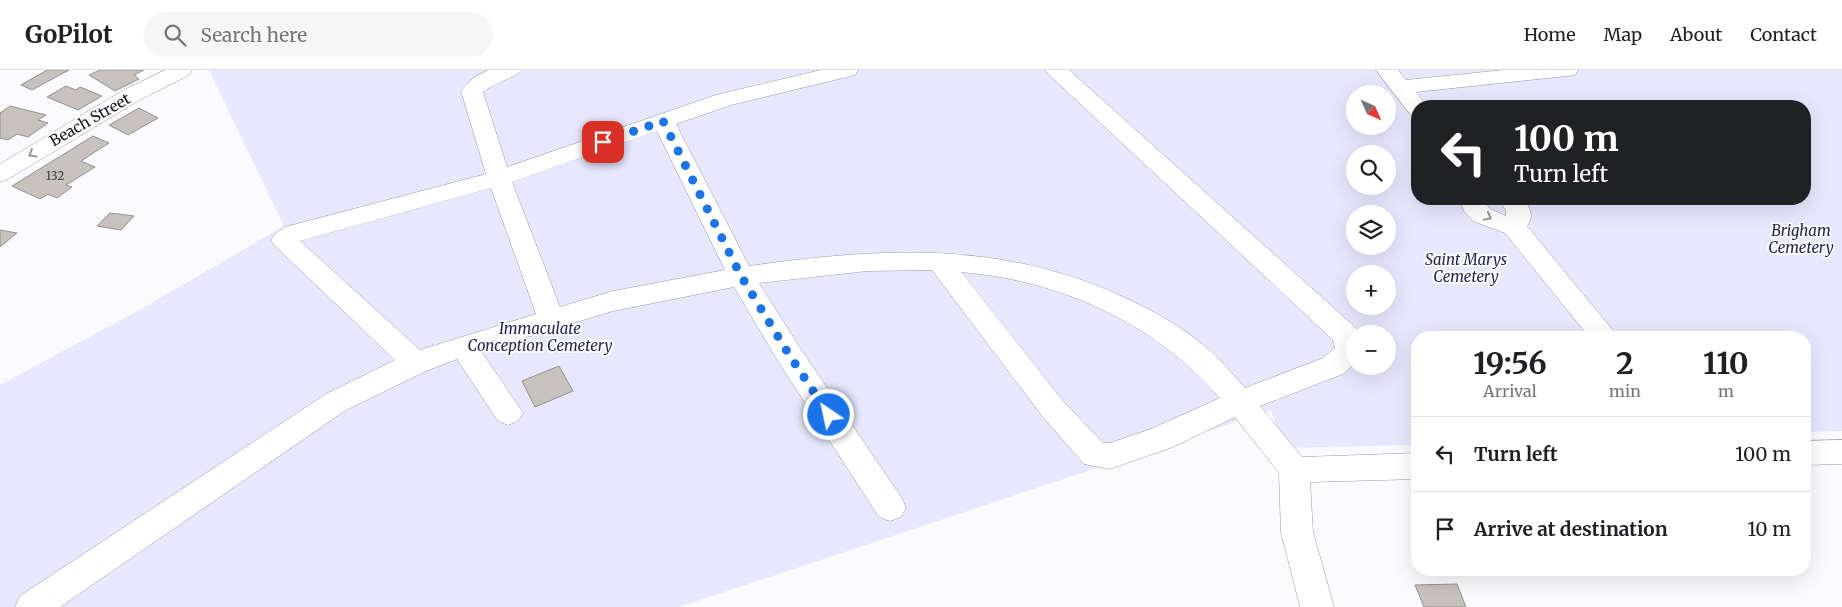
<!DOCTYPE html>
<meta charset="utf-8">
<style>
:root{--surface:#fff;--page:#f6f6f6;--text:#202124;--muted:#757577;--line:#e0e0e0}
body{margin:0;font-family:Merriweather,serif;background:var(--page);color:var(--text);height:100vh;display:flex;flex-direction:column;font-size:19px;white-space:nowrap}
*{box-sizing:border-box;margin:0}
p{font-size:16px;color:var(--muted)}
.icon{flex:none;width:28px;height:28px;fill:none;stroke:currentColor;stroke-width:2;stroke-linecap:round;stroke-linejoin:round}
.map{position:relative;flex:1;overflow:hidden}
.side{position:absolute;left:1411px;top:261px;width:400px;height:245px;display:flex;flex-direction:column;background:var(--surface);border-radius:20px;box-shadow:0 5px 20px #0002}
.side>*{flex:none}
.guide{position:absolute;left:1411px;top:30px;width:400px;height:105px;border-radius:20px;box-shadow:0 5px 20px #0002;background:#202124;color:#fff;overflow:hidden}
.needle{width:32px;rotate:135deg}
.fabs{position:absolute;left:1346px;top:15px;display:grid;gap:10px}
.fabs a{display:grid;place-items:center;width:50px;height:50px;border-radius:50%;background:var(--surface);box-shadow:0 5px 20px #0002;font-size:25px}
.pin{position:absolute;display:grid;place-items:center;width:42px;height:42px;color:#fff;margin:-21px;border-radius:10px;box-shadow:0 2px 8px #0006}
.me{position:absolute;width:55px;margin:-28px;rotate:326deg;stroke-linejoin:round;filter:drop-shadow(0 0 4px #0008)}
.turn{display:flex;align-items:center;gap:18px;height:105px;padding:0 20px;font-size:22px}
.turn .icon{width:65px;height:65px;stroke-width:2.5}
.turn b{display:block;font-size:35px;line-height:42px}
.eta{display:flex;justify-content:space-evenly;align-items:center;height:85px;text-align:center}
.eta b{font-size:30px;font-weight:700;line-height:35px}
ul{padding:0;list-style:none}
li{display:flex;align-items:center;gap:15px;height:75px;padding:0 20px;border-top:1px solid var(--line)}
li div{flex:1}
li b{display:block;font-size:19px}
li em{font-style:normal}
header{display:flex;align-items:center;gap:30px;box-sizing:border-box;height:70px;padding:0 25px;background:var(--surface);border-bottom:1px solid var(--line)}
header strong{font-size:24px}
nav{display:flex;gap:28px;margin-inline-start:auto;font-size:18px}
.search{width:350px;height:45px;background:var(--page);display:flex;align-items:center;gap:12px;box-sizing:border-box;padding:0 18px;border-radius:28px;color:var(--muted);font-size:19px}
.map>svg:first-child{display:block}
.green{fill:#e7e8fd;fill-rule:evenodd}
.building{fill:#c7c2be;stroke:#95908c}
.lines{fill:none;stroke-linecap:round;stroke-linejoin:round}
.minor-casing{stroke:#9a9aa0;stroke-width:1}
.minor{fill:#fff;fill-rule:evenodd}
.oneway{stroke:#979798}
.route{stroke:#1a73e8;stroke-width:9;stroke-dasharray:0 16.2}
.labels{text-anchor:middle;stroke-width:4;stroke-linejoin:round;paint-order:stroke}
.number-label{font-size:12px;fill:#444243}
.street-label{font-size:15px;fill:#18181a;stroke:#fbfbff}
.park-label{font-size:15px;font-style:italic;fill:#26244e;stroke:#fbfbff}
</style>
<header>
<strong>GoPilot</strong>
<div class="search"><svg class="icon" aria-label="search" viewBox="0 0 24 24"><circle cx="10" cy="10" r="6"/><path d="M15 15l6 6"/></svg>Search here</div>
<nav><a>Home</a><a>Map</a><a>About</a><a>Contact</a></nav>
</header>
<div class="map">
<svg width="1842" height="537" viewBox="0 0 1842 537">
<rect width="100%" height="100%" fill="#fbfbff"/>
<!-- green -->
<path class="green" d="M209,0h1633v361l-37,1v-94h-387l-1,107 -135,3 -11,-38 -592,197h-679v-222l143,-77 141,-82zM1355,24h33v32h-33zM1418,36h387v93h-387zM1355,84h33v32h-33zM1355,144h33v32h-33zM1355,204h33v32h-33zM1355,264h33v32h-33z"/>
<!-- building -->
<g class="building">
<path d="M47,0h22l-37,20 -11,-5z"/>
<path d="M100,0h44l-10,5 5,4 -24,12 -26,-16z"/>
<path d="M66,16l10,4 4,-3 22,9 -24,14 -31,-13z"/>
<path d="M10,36l36,9 -8,5 10,3 -20,14 -11,-3 -9,6 -8,-2v-25z"/>
<path d="M139,38l19,10 -30,17 -19,-10z"/>
<path d="M93,66l16,7 -28,18 14,6 -29,18 6,2 -15,11 -9,-4 -8,5 -28,-13z"/>
<path d="M110,143l24,3 -13,14 -24,-4z"/>
<path d="M0,160l17,3 -17,14z"/>
<path d="M559,296l14,25 -38,16 -13,-26z"/>
<path d="M1457,514l9,23h-42l-9,-22z"/>
</g>
<g class="lines">
<!-- minor casing -->
<g class="minor-casing">
<g id="minor">
<path d="M165,0h27l-3,5 -51,26 -130,78 -8,3v-18l122,-73z"/>
<path d="M488,0h34c-5,7 -29,13 -39,22l24,75 209,-72 105,-25h37l-3,5 -124,30 -55,19 73,142c130,-18 249,-26 372,30 31,14 62,31 87,53 14,12 25,26 37,39l78,-30 12,-10 -2,-8 -289,-270h25l287,258 3,6h-4v29l-12,11 -83,32 42,51 116,-4v26l-108,3 3,50 21,75h-34l-19,-75 -2,-59 -44,-56 -62,30 -63,22 -26,-5 -41,-47 -111,-147 -65,1 -108,12 39,62 103,152 5,10 -5,10 -11,4 -11,-4 -101,-156 -44,-74 -121,24 -132,40 42,62 -5,8 -10,4 -10,-4 -41,-62 -31,12 -80,39 -286,197h-45l5,-11 306,-202 69,-34 -120,-114 -4,-6 4,-6 10,-7 201,-53 -25,-83 12,-13zM657,61l68,139 -112,21 -53,16 -48,-125zM491,118l45,126 -116,36 -120,-109zM961,202c99,8 194,51 259,126l-69,31 -41,14h-7l-40,-42z"/>
<path d="M1376,0h22l8,10 98,-10h74l-3,5 -8,1 -151,16 11,14h-9v10l-8,-2z"/>
<path d="M1459,129h24l7,10 16,7v-6l-8,-11h25c8,9 11,17 4,27l92,112h-29l-85,-105 -32,-12 -9,-10z"/>
<path d="M1842,370v24l-37,1v-24z"/>
</g>
</g>
<!-- minor -->
<use href="#minor" class="minor"/>
</g>
<!-- one-way arrows -->
<defs><path id="oneway-chevron" d="M-2-3.5L2.5 0L-2 3.5" fill="none" stroke-width="1.6" stroke-linecap="round" stroke-linejoin="round" transform="scale(1.25)"/></defs>
<g class="oneway">
<use href="#oneway-chevron" transform="translate(32 84) rotate(150)"/>
<use href="#oneway-chevron" transform="translate(1488 147) rotate(29)"/>
</g>
<g class="lines">
<!-- route -->
<path class="route" d="M603,72l60,-21 78,155 47,77 41,62"/>
</g>
<g class="labels">
<!-- number labels -->
<g class="number-label">
<text x="55" y="110">132</text>
</g>
<!-- street labels -->
<g class="street-label">
<text transform="translate(90 50) rotate(-30)" y="5">Beach Street</text>
</g>
<!-- park labels -->
<g class="park-label">
<text x="1801" y="166">Brigham<tspan x="1801" dy="17">Cemetery</tspan></text>
<text x="1466" y="195">Saint Marys<tspan x="1466" dy="17">Cemetery</tspan></text>
<text x="540" y="264">Immaculate<tspan x="540" dy="17">Conception Cemetery</tspan></text>
</g>
</g>
</svg>
<div class="fabs">
<a><svg class="needle" viewBox="-14 -14 28 28"><path d="M0-13l5 13h-10z" fill="#e53935"/><path d="M0 13l5-13h-10z" fill="#757577"/></svg></a>
<a><svg class="icon" aria-label="search" viewBox="0 0 24 24"><circle cx="10" cy="10" r="6"/><path d="M15 15l6 6"/></svg></a>
<a><svg class="icon" aria-label="layers" viewBox="0 0 24 24"><path d="M12 4l9 5-9 5-9-5zM3 14l9 5 9-5"/></svg></a>
<a>+</a>
<a>−</a>
</div>
<div class="pin" style="left:603px;top:72px;background:#d93025"><svg class="icon" aria-label="arrive" viewBox="0 0 24 24"><path d="M6 21V4h12l-3 4 3 4H6"/></svg></div>
<svg class="me" style="left:829px;top:345px" viewBox="-20 -20 40 40"><circle r="17" fill="#1a73e8" stroke="#fff" stroke-width="3"/><path d="M0-11L8 9 0 5-8 9z" fill="#fff"/></svg>
<div class="guide">
<div class="turn"><svg class="icon" aria-label="left" viewBox="0 0 24 24"><path d="M17 20v-9H6M10 6l-5 5 5 5"/></svg><div><b>100 m</b>Turn left</div></div>
</div>
<section class="side">
<div class="eta">
<div><b>19:56</b><p>Arrival</p></div>
<div><b>2</b><p>min</p></div>
<div><b>110</b><p>m</p></div>
</div>
<ul>
<li><svg class="icon" aria-label="left" viewBox="0 0 24 24"><path d="M17 20v-9H6M10 6l-5 5 5 5"/></svg><div><b>Turn left</b></div><em>100 m</em></li>
<li><svg class="icon" aria-label="arrive" viewBox="0 0 24 24"><path d="M6 21V4h12l-3 4 3 4H6"/></svg><div><b>Arrive at destination</b></div><em>10 m</em></li>
</ul>
</section>
</div>
